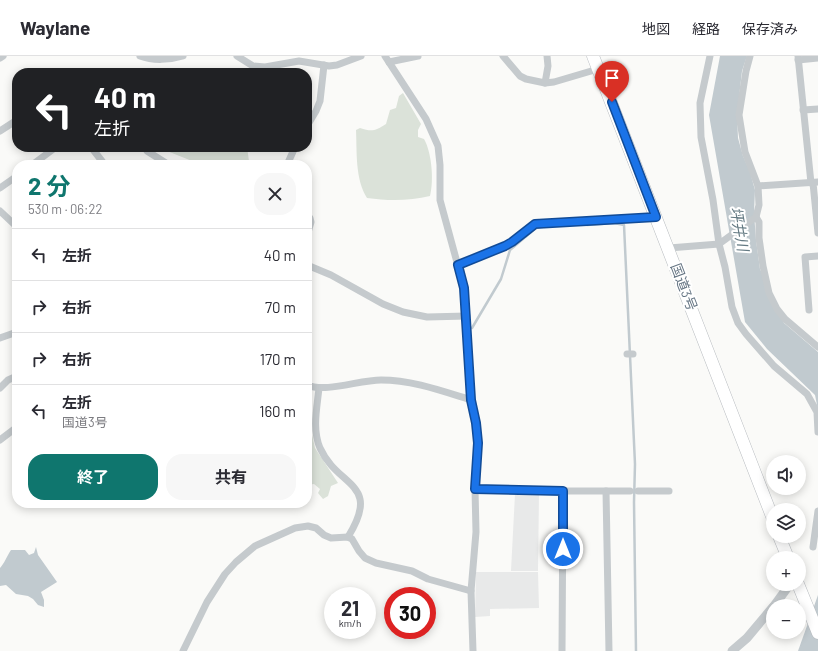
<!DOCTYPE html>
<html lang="ja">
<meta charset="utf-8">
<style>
:root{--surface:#fff;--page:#f7f7f7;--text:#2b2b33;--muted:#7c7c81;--line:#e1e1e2;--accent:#0f766e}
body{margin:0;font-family:Barlow,"Noto Sans JP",sans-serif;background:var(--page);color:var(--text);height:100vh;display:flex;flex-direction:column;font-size:15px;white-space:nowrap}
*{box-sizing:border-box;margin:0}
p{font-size:13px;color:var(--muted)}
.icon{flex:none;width:22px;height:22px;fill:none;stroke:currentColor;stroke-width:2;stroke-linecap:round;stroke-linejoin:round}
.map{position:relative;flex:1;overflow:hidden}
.panel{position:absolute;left:12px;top:104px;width:300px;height:348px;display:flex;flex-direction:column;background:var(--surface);border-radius:16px;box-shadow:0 2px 10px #0003}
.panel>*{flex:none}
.top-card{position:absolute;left:12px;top:12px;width:300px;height:84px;border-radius:16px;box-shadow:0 2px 10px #0003;background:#202124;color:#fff;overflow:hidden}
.tools{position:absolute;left:766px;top:399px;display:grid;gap:8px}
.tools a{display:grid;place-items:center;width:40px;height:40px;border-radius:50%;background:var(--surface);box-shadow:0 2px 10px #0003;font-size:20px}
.speed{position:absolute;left:324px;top:531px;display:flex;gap:8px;font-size:20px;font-weight:700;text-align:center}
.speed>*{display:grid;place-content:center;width:52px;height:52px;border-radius:50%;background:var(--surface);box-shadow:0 2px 10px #0003;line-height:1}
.speed small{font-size:10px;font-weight:400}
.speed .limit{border:6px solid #d22;background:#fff;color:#111}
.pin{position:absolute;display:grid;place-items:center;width:34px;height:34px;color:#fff;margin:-41px -17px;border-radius:50% 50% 50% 0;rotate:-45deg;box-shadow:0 0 4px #0007}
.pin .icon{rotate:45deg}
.me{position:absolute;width:44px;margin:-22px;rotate:0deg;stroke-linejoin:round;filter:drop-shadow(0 0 3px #0008)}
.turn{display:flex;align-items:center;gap:14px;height:84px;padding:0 16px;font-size:18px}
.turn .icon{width:52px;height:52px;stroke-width:2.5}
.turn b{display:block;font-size:28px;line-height:34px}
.round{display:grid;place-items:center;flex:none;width:42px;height:42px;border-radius:16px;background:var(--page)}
.overview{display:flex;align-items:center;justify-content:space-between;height:68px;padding:0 16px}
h1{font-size:24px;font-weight:700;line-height:30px;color:var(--accent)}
.primary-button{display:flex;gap:8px;margin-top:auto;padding:8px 16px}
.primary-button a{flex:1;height:46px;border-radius:16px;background:var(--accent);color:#fff;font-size:16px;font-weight:700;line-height:46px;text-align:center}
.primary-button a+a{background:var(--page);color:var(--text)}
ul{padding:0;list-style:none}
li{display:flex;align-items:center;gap:12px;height:52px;padding:0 16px;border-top:1px solid var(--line)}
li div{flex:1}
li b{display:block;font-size:15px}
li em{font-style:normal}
header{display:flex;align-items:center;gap:24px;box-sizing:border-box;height:56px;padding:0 20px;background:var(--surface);border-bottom:1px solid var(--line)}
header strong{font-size:19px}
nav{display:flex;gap:22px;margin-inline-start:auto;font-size:14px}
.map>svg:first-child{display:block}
.built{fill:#e8e9e9}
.green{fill:#dbe2d9}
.water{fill:#c1cacf}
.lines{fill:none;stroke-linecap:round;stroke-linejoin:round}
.stream{stroke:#c1cacf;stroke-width:2.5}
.trunk-casing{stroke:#b8bcc0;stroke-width:13}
.minor{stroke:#c5cacd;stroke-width:7}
.tertiary{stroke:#c5cacd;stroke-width:9}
.trunk{stroke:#fff;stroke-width:12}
.route-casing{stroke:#114b97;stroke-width:10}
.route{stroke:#1a73e8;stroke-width:7}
.labels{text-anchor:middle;stroke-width:4;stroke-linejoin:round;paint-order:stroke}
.street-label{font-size:14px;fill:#647483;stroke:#fff}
.water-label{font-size:15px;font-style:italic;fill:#647a83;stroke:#fff}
</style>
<header>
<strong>Waylane</strong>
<nav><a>地図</a><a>経路</a><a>保存済み</a></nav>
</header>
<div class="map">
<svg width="818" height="595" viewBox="0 0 818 595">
<rect width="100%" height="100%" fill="#fafaf8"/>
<!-- built -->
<g class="built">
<path d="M515,438h24l-1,77h-27z"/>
<path d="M476,516h62l1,36 -49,1v7l-15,1z"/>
</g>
<!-- green -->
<g class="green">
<path d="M403,37l18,31 -3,6v7l6,2c8,14 10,42 6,57 -20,5 -42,5 -63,2 -12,-19 -10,-46 -11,-68l4,-2c12,4 15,3 26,-4l4,-14 6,-2 3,-12z"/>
<path d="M157,91h90l2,14 -3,4h-44z"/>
<path d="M307,337l4,12 -1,21 5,22 23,35 -7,3 -3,10 -5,3 -5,-6 2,-4 -6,-5 -7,1z"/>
</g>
<!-- water -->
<g class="water">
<path d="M720,0h27l-5,15 -5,44 1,23 5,18 7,16 5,18 -1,23 2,27 4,29 24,54 34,29v58l-3,-15 -48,-46 -22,-27 -36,-207z"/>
<path d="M36,491l2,8 19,27 -16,10 3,8v7l-6,-2 -5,-6 -5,-3 -12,-2 -10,-9 -6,1v-18c4,-4 7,-12 11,-18h14l4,5 5,-2z"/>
<path d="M818,539v56h-20z"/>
</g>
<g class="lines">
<!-- stream -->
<g class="stream">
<path d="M587,169l27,-2 10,2 11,239 -1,38 2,149"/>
<path d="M472,272l29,-49 9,-29 27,-23h3"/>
</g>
<!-- trunk casing -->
<g class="trunk-casing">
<g id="trunk">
<path d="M593,0l180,463"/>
<path d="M779,480l9,22"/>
<path d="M798,528l20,49"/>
</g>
</g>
<!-- minor -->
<g class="minor">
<path d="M140,0c13,5 30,4 43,0"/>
<path d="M237,0l16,10 12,1 34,-6 30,5 8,-1 24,-9"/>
<path d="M385,0l41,63 12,27 2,19v35l24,88 7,112 6,23v20l-2,46 1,43 -5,59 2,60"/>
<path d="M503,0l17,20 6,3 19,4 9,-1 44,-13"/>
<path d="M710,0l-10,47 1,34 12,63 6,44 6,23 7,40 6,16 8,11 28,32 33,28 10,18 1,20"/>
<path d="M750,0l-4,15 -7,44 6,37 13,34 1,19 -3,12 3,5v16l4,28 6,27 8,16 8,10 33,28"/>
<path d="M798,0l13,127"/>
<path d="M0,2l3,-2"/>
<path d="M798,4l20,-2"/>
<path d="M389,6l29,-6"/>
<path d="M545,27l3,-17 -1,-10"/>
<path d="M803,54l15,-1"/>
<path d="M307,70l9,-15 4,-10 4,-36"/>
<path d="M0,75l17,-11"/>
<path d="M91,91l14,18"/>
<path d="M144,91l3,4 22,14"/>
<path d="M32,109l24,-18"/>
<path d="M287,109l8,-18"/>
<path d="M813,127l5,50"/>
<path d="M758,130l60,-4"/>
<path d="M0,132l17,-12"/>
<path d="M0,155l17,16"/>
<path d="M307,160l3,2 1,4 -4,14"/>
<path d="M669,192l50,-4 37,-27"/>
<path d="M307,209l24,10 52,29 20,8 24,5 40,-1"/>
<path d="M458,209l54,-22 23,-19 122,-7"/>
<path d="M809,254l-4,-53 13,-1"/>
<path d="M0,282l17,-6"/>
<path d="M627,298h6"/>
<path d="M307,329c19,8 52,-5 74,-5 31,0 61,11 90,20"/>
<path d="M0,332l8,-8 9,-4"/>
<path d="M319,332c-2,20 -7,41 1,60 18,40 62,34 28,89"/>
<path d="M0,384l17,-13"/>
<path d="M475,433l88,2 -1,160"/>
<path d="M563,435h67"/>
<path d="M606,435l3,160"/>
<path d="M638,435h31"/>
<path d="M813,491l5,-36"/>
<path d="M183,595l24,-49 18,-28 11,-12 19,-16 40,-18 13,-2 8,2 8,7 7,3 17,-1 4,2 7,12 6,7 11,5 36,8 16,8 43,12"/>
</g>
<!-- tertiary -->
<g class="tertiary">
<path d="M774,550l16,-22"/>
<path d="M732,595l15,-13 26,-31"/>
</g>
<!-- trunk -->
<use href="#trunk" class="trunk"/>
</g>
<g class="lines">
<!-- route casing -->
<g class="route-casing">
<path id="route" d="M563,493v-58l-88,-2 3,-46 -2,-20 -5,-23 -7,-112 -6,-23 47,-19 7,-4 23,-18 121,-7 -44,-115"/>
</g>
<!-- route -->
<use href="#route" class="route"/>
</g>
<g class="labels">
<!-- street labels -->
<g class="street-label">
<text transform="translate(684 231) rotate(69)" y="5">国道3号</text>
</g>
<!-- water labels -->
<g class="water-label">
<text transform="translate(739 173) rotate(80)" y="5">坪井川</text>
</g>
</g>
</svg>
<div class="tools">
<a><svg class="icon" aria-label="sound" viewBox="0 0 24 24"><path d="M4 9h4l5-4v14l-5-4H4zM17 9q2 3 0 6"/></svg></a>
<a><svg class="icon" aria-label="layers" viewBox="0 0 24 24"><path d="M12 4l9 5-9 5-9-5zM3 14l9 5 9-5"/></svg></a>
<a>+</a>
<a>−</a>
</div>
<div class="speed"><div>21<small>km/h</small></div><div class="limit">30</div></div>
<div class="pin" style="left:612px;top:46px;background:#d93025"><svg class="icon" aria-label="arrive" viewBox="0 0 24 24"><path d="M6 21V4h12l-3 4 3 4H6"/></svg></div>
<svg class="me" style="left:563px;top:493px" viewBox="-20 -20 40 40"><circle r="17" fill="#1a73e8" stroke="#fff" stroke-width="3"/><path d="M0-11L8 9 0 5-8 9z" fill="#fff"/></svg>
<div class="top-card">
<div class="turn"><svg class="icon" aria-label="left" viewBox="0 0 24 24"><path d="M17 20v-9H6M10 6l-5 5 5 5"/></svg><div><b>40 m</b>左折</div></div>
</div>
<section class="panel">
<div class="overview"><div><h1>2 分</h1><p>530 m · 06:22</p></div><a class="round"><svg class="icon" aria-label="close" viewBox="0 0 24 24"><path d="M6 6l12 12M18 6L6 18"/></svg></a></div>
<ul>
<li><svg class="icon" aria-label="left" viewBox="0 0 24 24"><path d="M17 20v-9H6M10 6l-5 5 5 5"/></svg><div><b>左折</b></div><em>40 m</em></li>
<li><svg class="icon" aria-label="right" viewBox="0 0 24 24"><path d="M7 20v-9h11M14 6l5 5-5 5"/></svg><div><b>右折</b></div><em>70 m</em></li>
<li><svg class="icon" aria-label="right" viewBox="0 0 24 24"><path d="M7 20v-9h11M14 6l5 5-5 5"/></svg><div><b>右折</b></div><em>170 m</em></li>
<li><svg class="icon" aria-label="left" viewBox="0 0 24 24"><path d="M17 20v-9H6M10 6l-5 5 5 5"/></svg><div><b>左折</b><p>国道3号</p></div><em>160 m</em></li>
</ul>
<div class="primary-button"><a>終了</a><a>共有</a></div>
</section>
</div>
